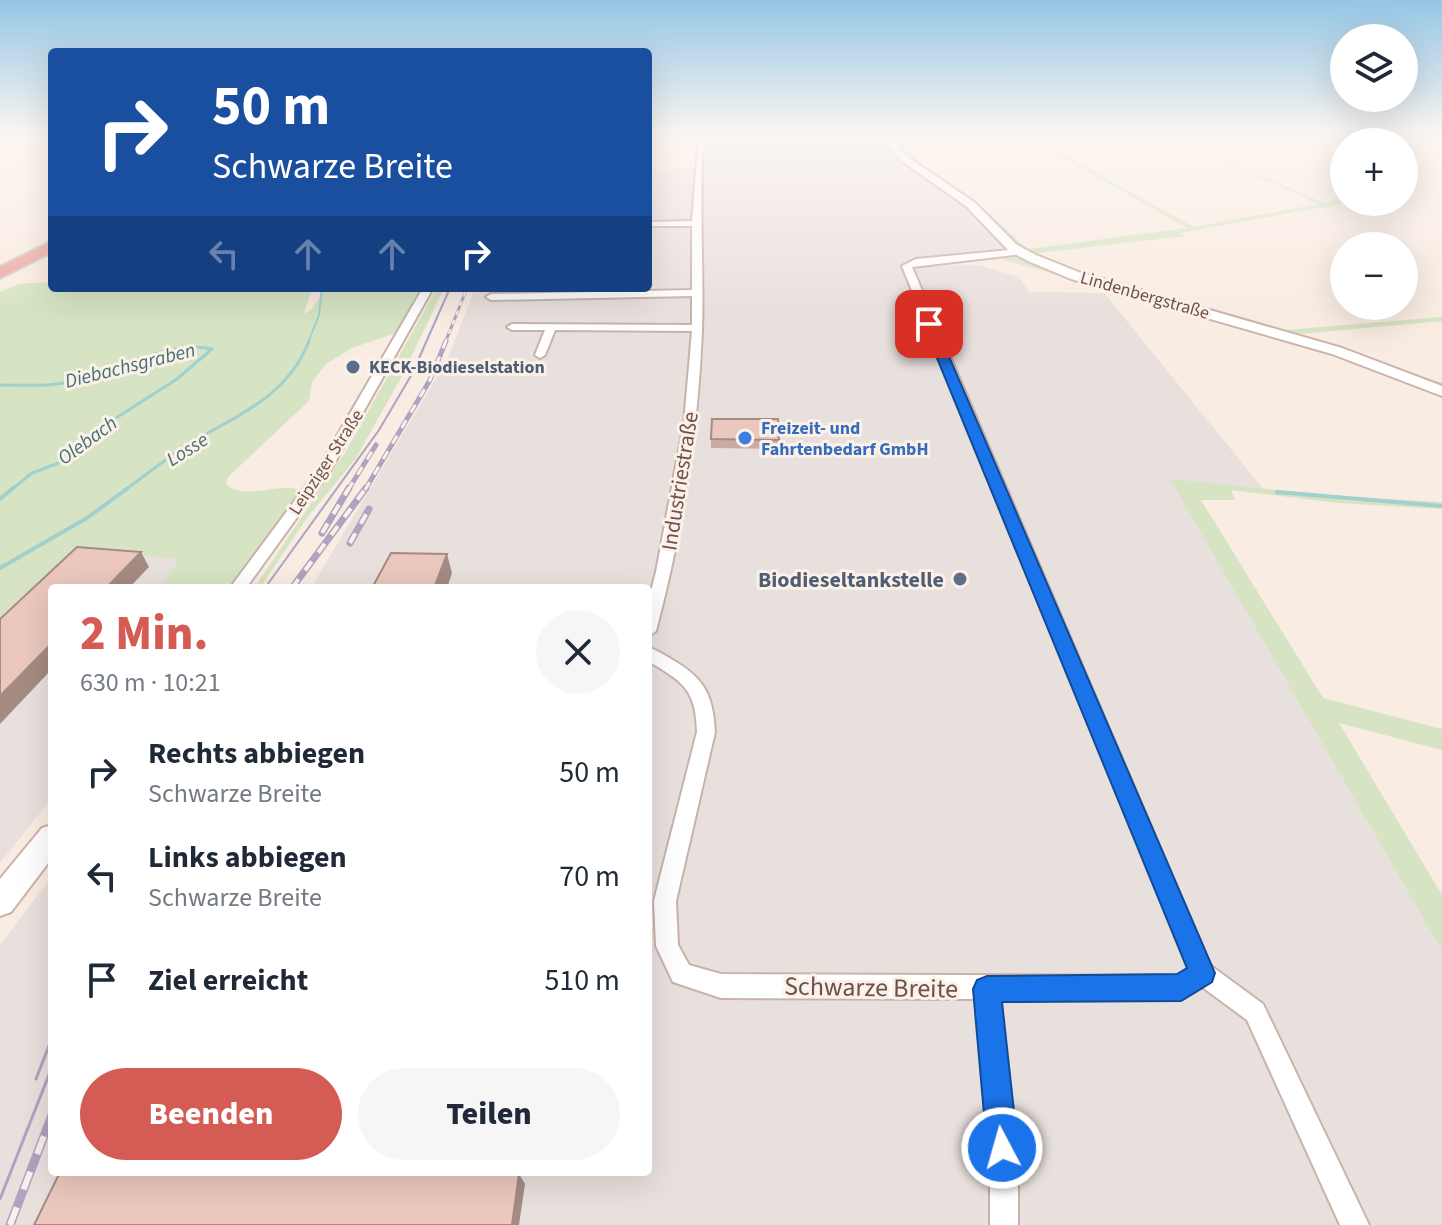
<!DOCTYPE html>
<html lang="de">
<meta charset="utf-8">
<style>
:root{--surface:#fff;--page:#f6f6f7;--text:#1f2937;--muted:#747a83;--accent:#d55b55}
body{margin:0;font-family:"Source Sans 3",sans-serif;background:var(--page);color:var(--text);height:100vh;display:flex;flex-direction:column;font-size:30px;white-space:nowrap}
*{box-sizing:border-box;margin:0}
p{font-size:26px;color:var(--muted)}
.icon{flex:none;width:44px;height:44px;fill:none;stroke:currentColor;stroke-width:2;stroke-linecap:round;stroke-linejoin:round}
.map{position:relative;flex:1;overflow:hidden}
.side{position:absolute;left:48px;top:584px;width:604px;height:592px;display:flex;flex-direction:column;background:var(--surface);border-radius:8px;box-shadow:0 8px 32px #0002}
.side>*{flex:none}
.hud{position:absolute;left:48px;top:48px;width:604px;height:244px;border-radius:8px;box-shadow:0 8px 32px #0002;background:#1a4fa0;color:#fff;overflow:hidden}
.tools{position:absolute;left:1330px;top:24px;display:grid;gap:16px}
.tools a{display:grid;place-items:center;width:88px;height:88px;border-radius:50%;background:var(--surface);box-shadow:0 8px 32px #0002;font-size:40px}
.pin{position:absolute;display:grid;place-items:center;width:68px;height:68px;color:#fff;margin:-34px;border-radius:16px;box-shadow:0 4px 12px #0006}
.me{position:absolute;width:88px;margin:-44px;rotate:354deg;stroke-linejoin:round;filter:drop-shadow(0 0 6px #0008)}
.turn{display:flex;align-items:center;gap:28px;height:168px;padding:0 32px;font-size:36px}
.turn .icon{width:104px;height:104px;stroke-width:2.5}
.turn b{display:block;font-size:56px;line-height:68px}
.lanes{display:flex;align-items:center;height:76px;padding:0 32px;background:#0003;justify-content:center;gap:40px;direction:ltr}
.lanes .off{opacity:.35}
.round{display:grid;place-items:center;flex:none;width:84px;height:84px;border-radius:42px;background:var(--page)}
.overview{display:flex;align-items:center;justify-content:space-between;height:136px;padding:0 32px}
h1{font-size:48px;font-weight:800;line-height:60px;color:var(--accent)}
.button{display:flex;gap:16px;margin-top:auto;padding:16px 32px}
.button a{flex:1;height:92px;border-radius:48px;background:var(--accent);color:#fff;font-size:32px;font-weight:800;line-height:92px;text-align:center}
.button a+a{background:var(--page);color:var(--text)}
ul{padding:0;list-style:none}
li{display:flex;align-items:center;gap:24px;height:104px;padding:0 32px}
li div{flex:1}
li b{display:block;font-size:30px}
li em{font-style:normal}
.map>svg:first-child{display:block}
.industrial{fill:#e8e0dd}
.green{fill:#d6e4c3}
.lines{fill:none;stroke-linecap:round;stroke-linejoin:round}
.stream-far2{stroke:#a1d0cf;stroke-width:2}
.stream-far1{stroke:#a1d0cf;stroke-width:3}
.stream{stroke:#a1d0cf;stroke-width:4}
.street-casing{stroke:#c8b3ab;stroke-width:4}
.secondary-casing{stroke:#cdb4ab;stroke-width:4}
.highway-casing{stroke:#d3cbc9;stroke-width:4}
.street{fill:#fff;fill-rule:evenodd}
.secondary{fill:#fff;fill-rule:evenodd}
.highway{fill:#eca7a0;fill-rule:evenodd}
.tram-far1{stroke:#aea3c0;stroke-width:2}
.tram{stroke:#aea3c0;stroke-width:3}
.rail-far3-casing{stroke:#aea3c0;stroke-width:3}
.rail-far2-casing{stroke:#aea3c0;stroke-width:5}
.rail-far1-casing{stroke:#aea3c0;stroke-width:7}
.rail-casing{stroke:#aea3c0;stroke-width:9}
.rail-far3{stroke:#fcf1e8;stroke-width:2;stroke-dasharray:5;stroke-linecap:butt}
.rail-far2{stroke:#fcf1e8;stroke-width:3;stroke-dasharray:9;stroke-linecap:butt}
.rail-far1{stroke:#fcf1e8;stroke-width:4;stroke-dasharray:11;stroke-linecap:butt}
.rail{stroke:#fcf1e8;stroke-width:6;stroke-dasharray:19;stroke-linecap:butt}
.wall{fill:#caaba3}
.shaded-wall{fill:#a48b84}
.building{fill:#ebc7bd;stroke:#a48b84;stroke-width:2}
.route{fill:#1a73e8;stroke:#114b97;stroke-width:2}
.service-dot{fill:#5c6f8a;stroke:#fcf1e8;stroke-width:3}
.shop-dot{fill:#3f7fe0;stroke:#fcf1e8;stroke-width:3}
.labels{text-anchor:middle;stroke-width:6;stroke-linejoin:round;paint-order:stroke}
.far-street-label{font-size:18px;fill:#6d524c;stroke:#fcf1e8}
.far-service-label{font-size:18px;font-weight:bold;fill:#4e5e75;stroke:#fcf1e8;text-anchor:start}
.far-shop-label{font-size:18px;font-weight:bold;fill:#366cbe;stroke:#fcf1e8;text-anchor:start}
.far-water-label{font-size:20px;font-style:italic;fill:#427271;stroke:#fcf1e8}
.street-label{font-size:22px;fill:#6d524c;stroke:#fcf1e8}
.service-label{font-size:22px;font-weight:bold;fill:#4e5e75;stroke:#fcf1e8;text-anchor:end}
.near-street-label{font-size:26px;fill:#6d524c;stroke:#fcf1e8}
</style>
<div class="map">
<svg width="1442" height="1225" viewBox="0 0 1442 1225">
<rect width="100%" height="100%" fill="#f9ece2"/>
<!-- industrial -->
<g class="industrial">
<path d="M821,137l58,1 26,25 61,45 35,38 20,11 -91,9 48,-1 41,12 10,15 75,1 160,197 -93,-10 271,471v274h-1442v-280l52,-68v295h596v-584h-337l137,-230 27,-70h173v-118l53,-2 3,-22 8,-2z"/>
<path d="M89,550l82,7 5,2v7l-18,22h-106v210l-52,65v-245z"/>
</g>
<!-- green -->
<g class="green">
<path d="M877,137h21l23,26 60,43 47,43 159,-21 -161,-91h6l162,90 124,-23 -146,-67 152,66 20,-4 7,3 -171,31 5,3 -147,17 24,13 223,64 157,-13v4l-143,13 143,49v13l-120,-46 -321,-91 19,-2 -19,-11 -35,-38 -61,-45z"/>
<path d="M52,282v6h260l-8,26 8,-5 13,-21 22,4 77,-4 -25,44 -47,16 -26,16 -14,18 -3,19 -81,76 -2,7c21,18 51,-3 74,6l-72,98h-70l18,-22v-7l-87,-9 -89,68v-326l18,-8z"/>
<path d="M437,288h7l-42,88 -46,82 -49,60 -47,70h-6l91,-135z"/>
<path d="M1170,479l167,17 105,6v7l-104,-6 -107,-13 4,10h-34l122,198 119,31v21l-103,-27 103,172v56z"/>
</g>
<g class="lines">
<!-- stream-far2 -->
<path class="stream-far2" d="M308,343l11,-28 3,-27"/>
<!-- stream-far1 -->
<g class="stream-far1">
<path d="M0,385c23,0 46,2 68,-3 41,-9 103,-43 144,-33l-35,30 -97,62 -13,19 -35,13 -21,17"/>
<path d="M125,490c21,-15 43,-33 65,-47 47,-27 98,-47 119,-102"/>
</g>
<!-- stream -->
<g class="stream">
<path d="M1277,492l165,14"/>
<path d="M0,499l13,-11"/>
<path d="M0,568l87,-50 41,-30"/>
</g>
<!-- street casing -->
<g class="street-casing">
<g id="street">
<path d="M753,137h46l-81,6 -15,5c-4,61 1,122 -1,183 -4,101 -20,202 -46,300l-8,6v-35l8,-30 28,-149 8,-92 -137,-1 -10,25 -5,3 -5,-3 10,-25h-33l-5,-3 5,-3 180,1v-29l-201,4 -5,-3 5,-3 201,-4v-64h-44v-4l44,-1 6,-75 19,-7z"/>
<path d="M1020,249l4,3 -1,2 -111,13 298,698 53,39 106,221h-29l-93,-205 -45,-33 -21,13 -181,-1 18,170v56h-28v-56l-14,-170 -255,-1 -48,-16 -17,-36 -2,-45 43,-169c-1,-43 -14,-50 -49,-71v-14c8,3 15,7 23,12 33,19 42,35 44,73l-39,169 2,44 11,20 32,9 457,2 11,-7 -287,-703 14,-7z"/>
<path d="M423,288h10l-104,185 -83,115h-16l86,-116z"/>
</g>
</g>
<!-- secondary casing -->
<g class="secondary-casing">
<g id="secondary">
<path d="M880,137h9l20,21 65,44 43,43 19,10 45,18 261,75 100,38v10l-110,-42 -261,-75 -43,-18 -19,-10 -43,-45 -63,-44z"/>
<path d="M52,825v33l-41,54 -11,4v-37l42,-51z"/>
</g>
</g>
<!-- highway casing -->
<g class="highway-casing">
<path id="highway" d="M52,241v11l-52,26v-11z"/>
</g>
<!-- street -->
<use href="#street" class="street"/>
<!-- secondary -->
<use href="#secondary" class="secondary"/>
<!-- highway -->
<use href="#highway" class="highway"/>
<!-- tram-far1 -->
<path class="tram-far1" d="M265,588l114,-158 33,-56 38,-86"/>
<!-- tram -->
<g class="tram">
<path d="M36,1079l16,-41"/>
<path d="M0,1199l52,-132"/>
</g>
<!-- rail-far3 casing -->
<g class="rail-far3-casing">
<path id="rail-far3" d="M445,343l22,-55"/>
</g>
<!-- rail-far2 casing -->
<g class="rail-far2-casing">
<g id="rail-far2">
<path d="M348,490l28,-45"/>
<path d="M365,490l65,-110 16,-39"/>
</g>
</g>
<!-- rail-far1 casing -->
<g class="rail-far1-casing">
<g id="rail-far1">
<path d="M322,533l27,-45"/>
<path d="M350,543l19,-34"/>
<path d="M292,588l74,-100"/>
</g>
</g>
<!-- rail casing -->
<g class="rail-casing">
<path id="rail" d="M10,1225l42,-110"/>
</g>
<!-- rail-far3 -->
<use href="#rail-far3" class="rail-far3"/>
<!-- rail-far2 -->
<use href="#rail-far2" class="rail-far2"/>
<!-- rail-far1 -->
<use href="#rail-far1" class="rail-far1"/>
<!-- rail -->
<use href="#rail" class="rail"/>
</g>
<!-- wall -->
<path class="wall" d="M711,439l68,1v9l-68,-1z"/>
<!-- shaded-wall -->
<g class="shaded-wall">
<path d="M141,552l8,15 -20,21h-23z"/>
<path d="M447,554l5,19 -5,15h-13z"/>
<path d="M52,643v26l-52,55v-28z"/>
<path d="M519,1174l6,10 -6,41h-7z"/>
</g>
<!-- building -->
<g class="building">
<path d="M712,419h66l1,21 -68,-1z"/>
<path d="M77,547l64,5 -35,36h-54v55l-52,53v-77z"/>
<path d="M391,553l56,1 -13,34h-62z"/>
<path d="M60,1172h268l191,2 -7,51h-478z"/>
</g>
<!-- sky -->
<linearGradient id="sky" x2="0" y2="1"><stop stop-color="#95c6e4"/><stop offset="0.44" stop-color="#fcf6f2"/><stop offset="1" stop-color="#fcf6f2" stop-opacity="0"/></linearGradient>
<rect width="1442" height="309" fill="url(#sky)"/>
<!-- route -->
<path class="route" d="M929,320l6,4 280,649 -3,9 -31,19 -179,1 16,146 -5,10 -11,5 -10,-5 -5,-10 -14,-159 4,-9 10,-4 190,-2 10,-6 -264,-644z"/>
<!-- markers -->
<g class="service-dot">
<circle cx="353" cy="367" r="8"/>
<circle cx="960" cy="579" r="8"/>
</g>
<circle class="shop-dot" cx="745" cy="438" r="8"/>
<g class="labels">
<!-- far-street labels -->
<g class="far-street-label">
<text transform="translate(1145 295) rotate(16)" y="6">Lindenbergstraße</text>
<text transform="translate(326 462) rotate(-57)" y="6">Leipziger Straße</text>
</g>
<!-- far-service labels -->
<g class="far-service-label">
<text x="369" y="373">KECK-Biodieselstation</text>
</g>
<!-- far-shop labels -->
<g class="far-shop-label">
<text x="761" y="434">Freizeit- und<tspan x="761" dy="21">Fahrtenbedarf GmbH</tspan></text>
</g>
<!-- far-water labels -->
<g class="far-water-label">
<text transform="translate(130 365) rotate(-14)" y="7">Diebachsgraben</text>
<text transform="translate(87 440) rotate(-36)" y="7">Olebach</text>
<text transform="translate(187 449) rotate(-32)" y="7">Losse</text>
</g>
<!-- street labels -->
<g class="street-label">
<text transform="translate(679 481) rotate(-81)" y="8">Industriestraße</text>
</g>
<!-- service labels -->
<g class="service-label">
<text x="944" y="587">Biodieseltankstelle</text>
</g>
<!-- near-street labels -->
<g class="near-street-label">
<text transform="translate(871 987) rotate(1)" y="9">Schwarze Breite</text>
</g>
</g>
</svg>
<div class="tools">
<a><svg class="icon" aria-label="layers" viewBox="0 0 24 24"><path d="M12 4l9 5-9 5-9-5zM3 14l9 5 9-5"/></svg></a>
<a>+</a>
<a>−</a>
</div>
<div class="pin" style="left:929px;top:324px;background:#d93025"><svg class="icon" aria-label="arrive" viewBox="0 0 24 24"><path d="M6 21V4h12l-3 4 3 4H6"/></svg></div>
<svg class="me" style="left:1002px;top:1148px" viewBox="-20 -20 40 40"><circle r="17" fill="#1a73e8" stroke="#fff" stroke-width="3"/><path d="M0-11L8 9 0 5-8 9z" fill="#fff"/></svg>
<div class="hud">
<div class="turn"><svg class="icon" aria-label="right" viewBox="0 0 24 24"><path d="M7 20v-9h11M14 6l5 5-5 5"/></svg><div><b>50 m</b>Schwarze Breite</div></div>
<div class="lanes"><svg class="icon off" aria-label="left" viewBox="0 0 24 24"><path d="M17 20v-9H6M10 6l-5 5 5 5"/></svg><svg class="icon off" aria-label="ahead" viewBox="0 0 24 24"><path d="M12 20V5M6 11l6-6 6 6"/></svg><svg class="icon off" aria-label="ahead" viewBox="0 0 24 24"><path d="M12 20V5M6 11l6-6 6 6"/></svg><svg class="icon" aria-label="right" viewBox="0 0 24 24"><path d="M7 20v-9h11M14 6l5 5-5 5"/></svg></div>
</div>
<section class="side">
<div class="overview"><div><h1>2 Min.</h1><p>630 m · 10:21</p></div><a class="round"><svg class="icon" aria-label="close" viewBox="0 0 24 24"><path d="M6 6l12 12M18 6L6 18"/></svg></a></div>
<ul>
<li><svg class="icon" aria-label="right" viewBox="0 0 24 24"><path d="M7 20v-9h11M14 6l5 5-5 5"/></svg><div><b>Rechts abbiegen</b><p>Schwarze Breite</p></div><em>50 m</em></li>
<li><svg class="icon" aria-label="left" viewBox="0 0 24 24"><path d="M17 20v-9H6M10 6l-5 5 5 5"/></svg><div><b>Links abbiegen</b><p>Schwarze Breite</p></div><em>70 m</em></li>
<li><svg class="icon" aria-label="arrive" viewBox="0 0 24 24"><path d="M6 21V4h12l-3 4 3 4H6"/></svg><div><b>Ziel erreicht</b></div><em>510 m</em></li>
</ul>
<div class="button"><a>Beenden</a><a>Teilen</a></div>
</section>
</div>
